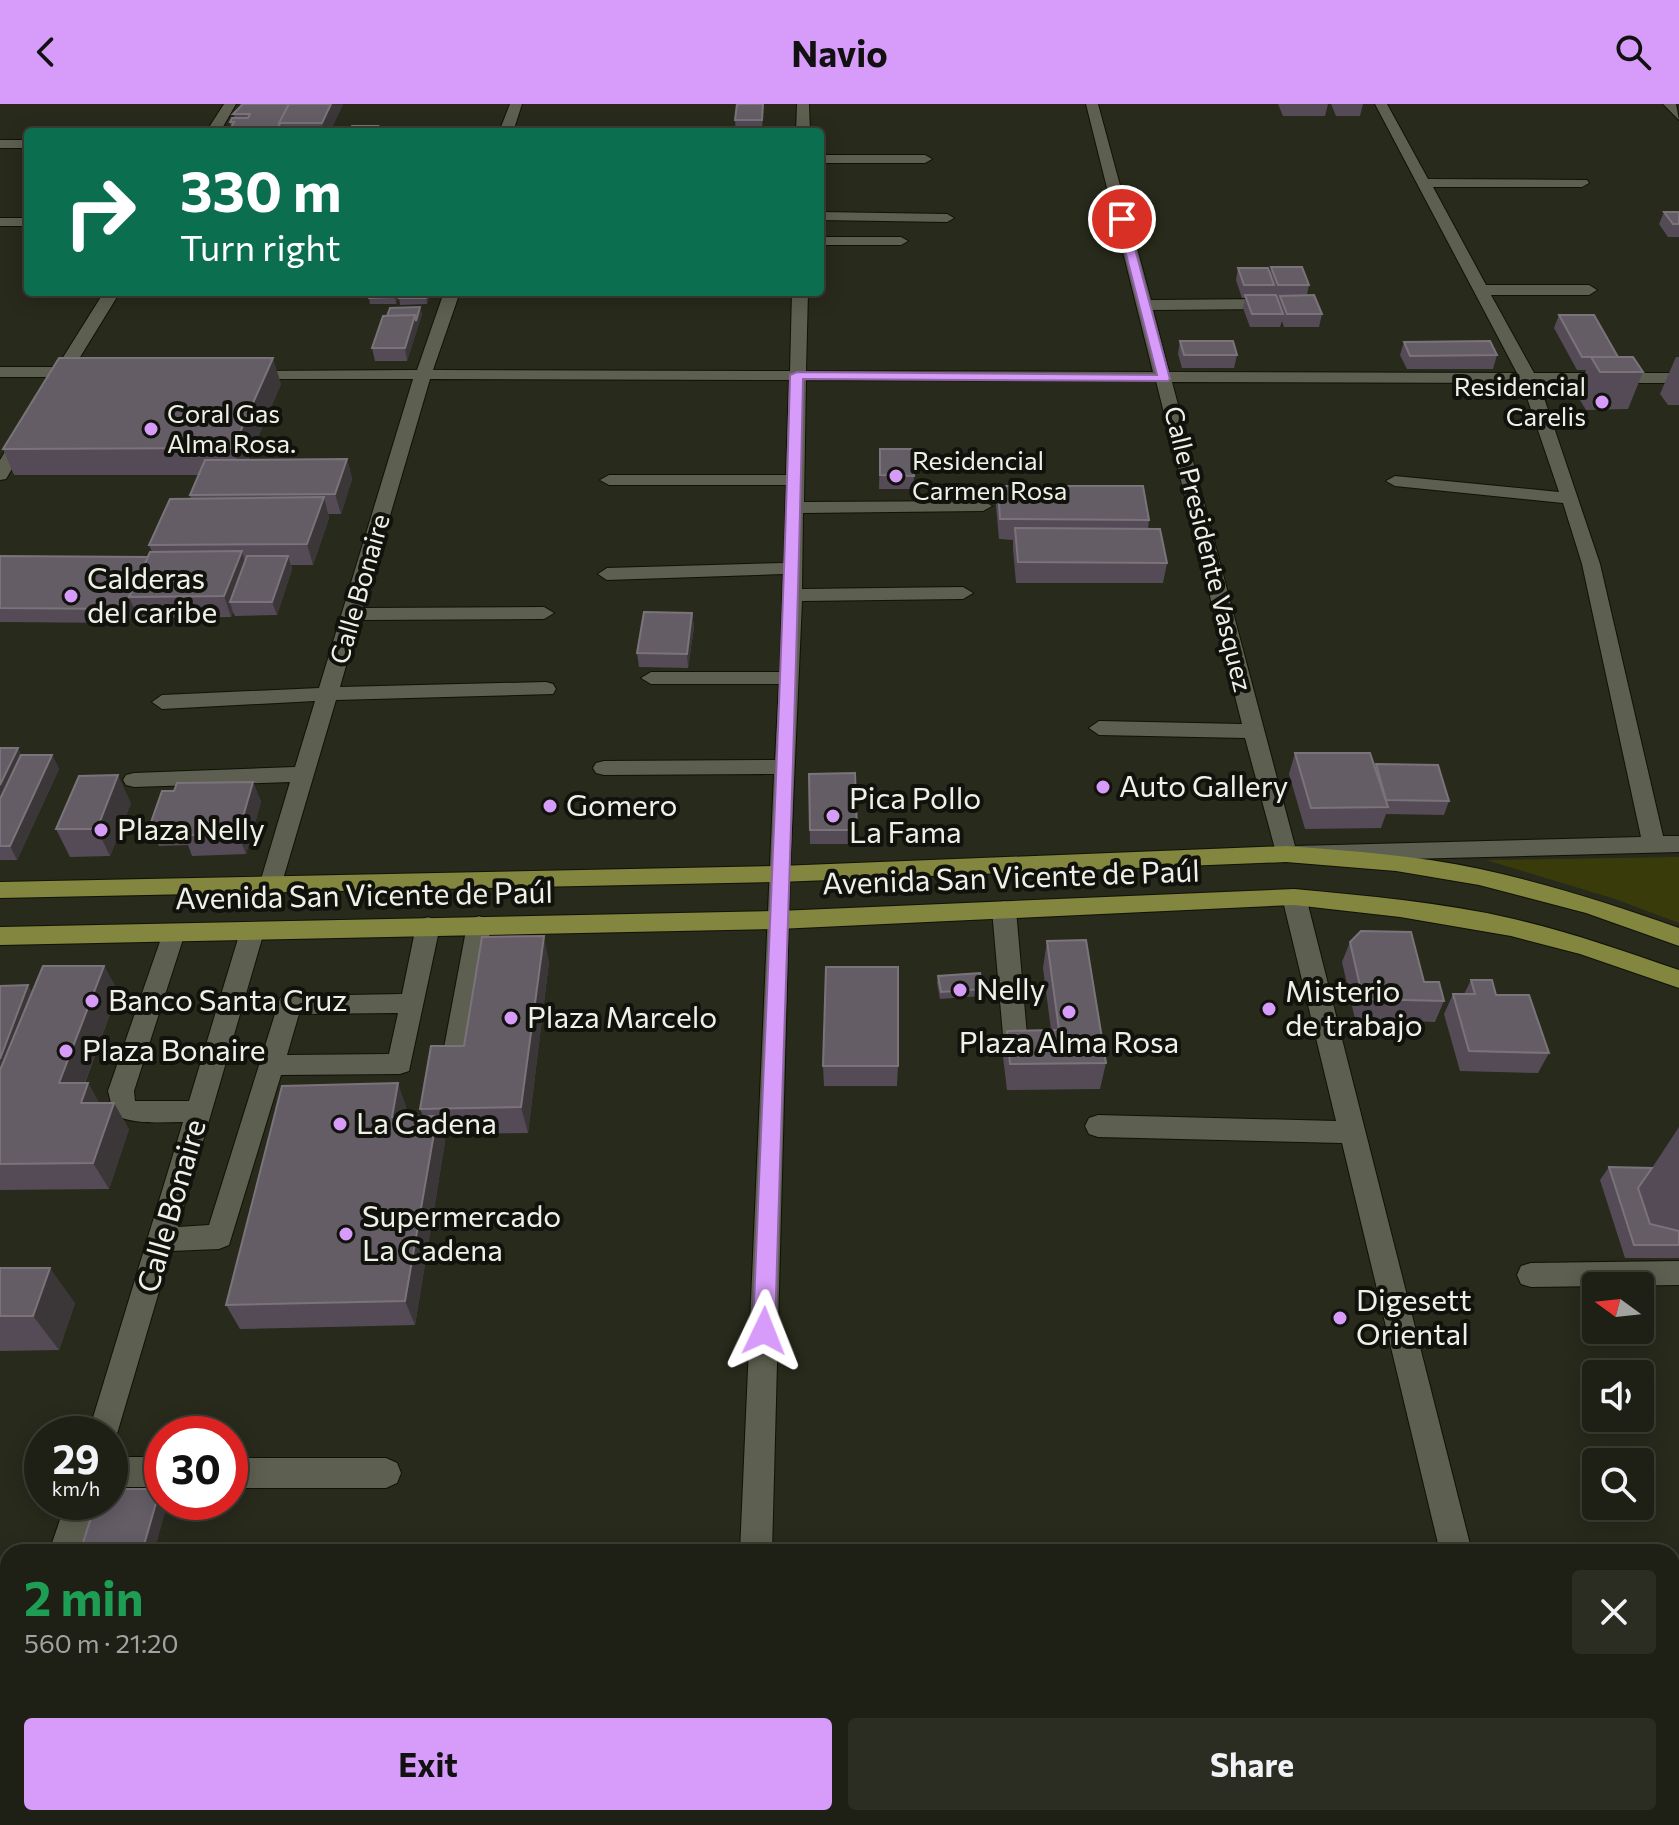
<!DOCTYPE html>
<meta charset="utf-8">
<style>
:root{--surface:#1e2015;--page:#2b2d22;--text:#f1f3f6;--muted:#a1a3a0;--line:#3c3e34;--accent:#d79bf9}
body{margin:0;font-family:Commissioner,sans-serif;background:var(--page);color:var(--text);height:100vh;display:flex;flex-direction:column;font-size:30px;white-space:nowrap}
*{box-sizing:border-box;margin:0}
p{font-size:26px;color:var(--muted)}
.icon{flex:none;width:44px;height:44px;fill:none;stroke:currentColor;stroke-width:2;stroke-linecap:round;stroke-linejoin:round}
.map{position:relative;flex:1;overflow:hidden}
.drawer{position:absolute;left:0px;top:1440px;width:1680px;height:282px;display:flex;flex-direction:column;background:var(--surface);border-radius:24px 24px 0 0;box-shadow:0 4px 20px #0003,0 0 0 2px var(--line)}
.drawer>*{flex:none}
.banner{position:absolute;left:24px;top:24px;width:800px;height:168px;border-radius:8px;box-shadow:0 4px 20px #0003,0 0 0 2px var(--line);background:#0b6e4f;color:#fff;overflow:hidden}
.needle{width:52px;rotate:285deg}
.tools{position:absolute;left:1582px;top:1168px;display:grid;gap:16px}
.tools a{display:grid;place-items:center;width:72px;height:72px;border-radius:8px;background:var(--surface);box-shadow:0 4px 20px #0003,0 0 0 2px var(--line);font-size:40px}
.speed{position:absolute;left:24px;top:1312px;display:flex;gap:16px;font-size:40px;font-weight:700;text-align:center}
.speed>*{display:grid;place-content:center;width:104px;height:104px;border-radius:50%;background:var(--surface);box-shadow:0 4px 20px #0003,0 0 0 2px var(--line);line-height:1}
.speed small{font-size:20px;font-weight:400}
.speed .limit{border:12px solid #d22;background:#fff;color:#111}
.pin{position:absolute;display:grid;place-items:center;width:68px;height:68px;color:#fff;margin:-34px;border:4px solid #fff;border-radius:50%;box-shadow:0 2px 8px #0007}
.me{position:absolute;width:88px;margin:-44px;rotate:2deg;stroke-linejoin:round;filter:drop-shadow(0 0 6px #0008)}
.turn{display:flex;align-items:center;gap:28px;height:168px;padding:0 24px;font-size:36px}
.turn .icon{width:104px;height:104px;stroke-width:2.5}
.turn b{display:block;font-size:56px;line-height:68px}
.round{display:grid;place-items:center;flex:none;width:84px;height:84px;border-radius:8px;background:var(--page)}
.headline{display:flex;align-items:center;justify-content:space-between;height:136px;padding:0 24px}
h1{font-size:48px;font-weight:700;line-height:60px;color:#1e9e55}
.button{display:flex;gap:16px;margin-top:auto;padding:16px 24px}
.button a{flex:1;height:92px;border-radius:8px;background:var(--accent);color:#111;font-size:32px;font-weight:700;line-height:92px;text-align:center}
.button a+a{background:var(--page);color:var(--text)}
header{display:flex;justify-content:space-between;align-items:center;height:104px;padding:0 24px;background:var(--accent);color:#111;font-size:36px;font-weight:700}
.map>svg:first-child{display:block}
.green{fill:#393b0b}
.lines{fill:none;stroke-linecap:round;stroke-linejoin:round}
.minor-casing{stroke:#111206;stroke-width:2}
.major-casing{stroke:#111206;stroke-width:2}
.minor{fill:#5d5f50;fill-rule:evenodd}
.major{fill:#82863e;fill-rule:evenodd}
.wall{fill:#544b57}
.shaded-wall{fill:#3b3739}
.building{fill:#645d66;stroke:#7a747a;stroke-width:2}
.route{fill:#d79bf9;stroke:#8c65a2;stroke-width:2}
.poi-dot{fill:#d79bf9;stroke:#11120c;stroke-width:3}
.labels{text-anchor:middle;stroke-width:8;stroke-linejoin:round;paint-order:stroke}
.far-poi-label{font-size:26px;fill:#eff0e7;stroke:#11120c;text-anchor:start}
.far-street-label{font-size:26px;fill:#eff0e7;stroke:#11120c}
.poi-label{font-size:30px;fill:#eff0e7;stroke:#11120c;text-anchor:start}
.street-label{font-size:30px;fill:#eff0e7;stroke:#11120c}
</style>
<header><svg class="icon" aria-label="back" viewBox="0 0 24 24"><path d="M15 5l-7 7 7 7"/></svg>Navio<svg class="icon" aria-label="search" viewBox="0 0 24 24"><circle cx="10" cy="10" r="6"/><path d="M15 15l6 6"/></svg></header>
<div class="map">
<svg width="1679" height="1721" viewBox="0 0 1679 1721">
<rect width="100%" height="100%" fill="#282a1c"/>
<!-- green -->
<path class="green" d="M1679,753v66l-64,-24 -129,-39z"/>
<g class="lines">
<!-- minor casing -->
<g class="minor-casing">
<g id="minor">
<path d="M224,0h12l-16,28h-14z"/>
<path d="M510,0h12l-9,28h-14z"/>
<path d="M797,0h12l1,28h-14z"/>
<path d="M1086,0h12l53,196 123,-1 8,5 -8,5 -121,1 16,62 348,1 -142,-269h12l41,75 159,1 2,3 -7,4h-149l53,98h103l8,5 -8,5h-98l43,78h145v10h-140l61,181 63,272h16v16l-393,10 -8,-2 -33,-122 -146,-3 -10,-7 10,-7 143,3 -86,-343 -350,-1 -2,122 179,-1 9,5 -9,5 -180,2 -1,76 161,-2 10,6 -10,6 -161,2 -12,273 -18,678h-32l34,-778 -170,1 -8,-2 -3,-5 3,-5 8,-2 171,-1 4,-76h-128l-10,-6 10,-6h129l3,-98 -176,6 -9,-6 9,-6 177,-5 2,-78h-177l-9,-5 9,-5h177l3,-95 -359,-1 -67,229 181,-1 10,6 -10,6 -185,1 -19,67 206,-5 7,2 3,5 -3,5 -217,6 -55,186 -3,6 -8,2 -8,-2 -3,-6 31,-104 -156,5 -8,-2 -3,-5 3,-5 8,-2 161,-6 20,-66 -153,8 -10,-7 10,-7 157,-7 94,-309h-168l-8,-5 2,-3 178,-1 27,-78h16l-27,78 357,1 2,-79h16l-2,79 347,1zM1172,278l350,1 37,109 -164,-16 -9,5 9,5 168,17 19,61 59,273 -346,9z"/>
<path d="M1663,0h13l3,16z"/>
<rect x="0" y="36" width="28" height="8"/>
<path d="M820,51h105l7,4 -7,4h-105z"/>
<path d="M820,108l127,2 7,4 -7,4 -127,-2z"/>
<rect x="0" y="114" width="28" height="8"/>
<path d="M820,133h81l7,4 -7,4h-81z"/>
<path d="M104,188h16l-46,75 13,2 2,3 -2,3 -19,2 -7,11 -6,1 -8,-5 4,-7h-51v-10h57z"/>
<path d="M25,323l9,5 -28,47 -6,1v-20l19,-32z"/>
<path d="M1294,785l8,2 4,6 166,655h-32l-98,-409 -244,-6 -9,-3 -4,-8 4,-8 9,-3 238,6 -54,-224 4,-6z"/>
<path d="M1004,797l8,3 4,6 11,125 -3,7 -9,3 -9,-3 -3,-7 -11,-125 4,-6z"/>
<path d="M479,812l8,3 4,6 -22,128 -4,7 -9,3 -9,-3 -4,-7 24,-128 4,-6z"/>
<path d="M428,813l8,3 4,6 -31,145 -9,3 -119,1 -52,170 -10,4 -48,2 -57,193 -4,1v-11h-22l95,-312c-24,0 -47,3 -69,-7l-6,-24 57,-164 8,-3 8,3 4,6 -51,158 1,10h54l51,-169 4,-6 8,-3 8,3 4,6 -86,295 31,-2 71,-227 9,-2 113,-2 14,-68 4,-6zM398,909l-9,41 -102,1 12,-41z"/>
<path d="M1679,1157v24l-148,2 -10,-3 -4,-9 4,-9 10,-3z"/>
<rect x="110" y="1353" width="52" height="30"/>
<path d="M230,1354h156l11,5 4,10 -4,10 -11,5h-156z"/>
<path d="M66,1398h30l-15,50h-32z"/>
<path d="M8,1609v56l-8,3v-56z"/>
<rect x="0" y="1672" width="8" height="34"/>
<path d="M730,1714h34l1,7h-36z"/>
<path d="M1505,1714h34l3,7h-36z"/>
</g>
</g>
<!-- major casing -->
<g class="major-casing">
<g id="major">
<path d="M1286,742c65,5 130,9 194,23 68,15 134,36 199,59v18l-93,-33 -107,-28 -83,-14 -110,-9 -507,20 -779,16v-16l779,-16z"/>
<path d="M1294,785c73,7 148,13 220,30 56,13 110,32 165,51v18l-99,-34 -69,-18 -111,-19 -106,-12 -516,24 -778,16v-18l778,-16z"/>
</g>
</g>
<!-- minor -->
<use href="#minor" class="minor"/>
<!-- major -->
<use href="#major" class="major"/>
</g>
<!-- wall -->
<g class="wall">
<path d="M240,0h103l-13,28h-100l1,-4 -1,-6 5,-4 -2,-4 8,-8z"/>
<path d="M763,0l-1,28h-26l-1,-12z"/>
<path d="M1278,0h50l-3,12h-42z"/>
<path d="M1331,0h32l-3,12h-24z"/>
<path d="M1664,108h15v25h-11l-9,-13z"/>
<path d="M1271,163l38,18 -2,10 15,19 -3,13h-35l-2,-6 -2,6h-30l-7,-19 2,-10h-3l-6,-18 2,-12 32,5z"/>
<path d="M400,188l-4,12h-26l-1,-6z"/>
<path d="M401,188h30l-4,12 -27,1 -1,-7z"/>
<path d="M420,203l2,7 -15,47h-32l-3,-13 15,-32z"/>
<path d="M1559,211l59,42 25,15 -15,37 -42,1 -9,-15 9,-25h-9l-23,-42z"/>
<path d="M1180,237l57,14 -3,13h-52l-4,-14z"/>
<path d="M1404,238l93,13 -4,14h-86l-7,-14z"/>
<path d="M1676,253h3v48h-11l-8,-11z"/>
<path d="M281,280l-33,76 99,-1 5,20 -11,35h-13l1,4 -16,47h-22l1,4 -15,46 -42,1 -2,-4 -2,5 -93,1 -3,-8 -7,13 -128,-1v-66l148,1 4,-5 -3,-7 42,-46 -1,-4 9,-20h-185l-11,-26z"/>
<path d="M880,345l34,27 -1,13h-34z"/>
<path d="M998,382l151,34 -1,9 19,34 -4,20h-147l-3,-34v-9l-14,-1 -3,-33z"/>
<path d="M692,509l2,14 -6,41 -49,-1 -2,-14z"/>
<path d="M0,644l21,7h31l7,14 -42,91h-17z"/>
<path d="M1295,649l80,14 1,-3 73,37 -5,14 -58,-1 -5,14 -76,1 -16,-55z"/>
<path d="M809,670l48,56v14h-47z"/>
<path d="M253,678l8,20 -15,52 -54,2 -4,-11 -29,1 -9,-21 24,-34z"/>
<path d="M131,699l-21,53 -40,1 -14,-28z"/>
<path d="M1047,837l59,122 -6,26 -93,1 -4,-33 4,-26 44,-1 -8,-62z"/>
<path d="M1350,838l74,40 20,19 -9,21 -80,-3 -13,-57z"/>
<path d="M549,858l-21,171 -85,1 2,8 -30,183 -175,4 -14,-24 181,-196 -1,8 17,-1 -3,-7 44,-63z"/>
<path d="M104,862l14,26 -33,91h3l11,20 30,26 -20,60 -109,1v-204l32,6z"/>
<path d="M938,872l45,13 -1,7 -42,3 -3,-16z"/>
<path d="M1471,876l25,15 53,58 -11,20 -78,-2 -16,-57 9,-20h11z"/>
<path d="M823,962h75l-1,20h-73z"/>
<path d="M1679,1023v131h-54l-25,-78 9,-13 43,1z"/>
<path d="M0,1164l75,35 -16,47 -59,1z"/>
</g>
<!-- shaded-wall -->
<g class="shaded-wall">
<path d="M331,0h12l-13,28h-6l-2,-9z"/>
<path d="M396,188h4l-4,12 -1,-7z"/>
<path d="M428,188h3l-4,12 -1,-6z"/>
<path d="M420,203l2,7 -15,47 -2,-13 10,-33z"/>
<path d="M273,254l8,26 -40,91 -8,-27z"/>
<path d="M347,355l5,20 -11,35 -6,-20z"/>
<path d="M324,393l5,21 -16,47 -6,-21z"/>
<path d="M242,447l6,21 -18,30 3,10 -2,5 -7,-21z"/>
<path d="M288,452l4,13 -15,46 -5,-13z"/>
<path d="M149,453l-20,40 6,13 -7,13 -5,-14z"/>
<path d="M692,509l2,14 -6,41 -1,-14z"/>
<path d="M18,644l10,21 -28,60v-44z"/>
<path d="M52,651l7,14 -42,91 -7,-14z"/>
<path d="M118,671l13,28 -21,53 -13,-27z"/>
<path d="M253,678l8,20 -15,52 -8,-20z"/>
<path d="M544,832l5,26 -21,171 -7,-26z"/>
<path d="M104,862l14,26 -43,117 -16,-26z"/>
<path d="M28,881l12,20 -40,108v-54z"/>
<path d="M88,979l15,26 -22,-6z"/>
<path d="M398,979l9,26 -6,34 -9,-26z"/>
<path d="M114,999l15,26 -20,60 -16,-26z"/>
<path d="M437,1012l8,26 -30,183 -10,-24z"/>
<path d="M50,1164l25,35 -16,47 -26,-34z"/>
<path d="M160,1385l2,2v11h6l-14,50h-12z"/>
<path d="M89,1715l8,6h-9z"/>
</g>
<!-- building -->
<g class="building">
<path d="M243,0h46l-12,26h-47l4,-8h-4l2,-4h16l2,-4h-17z"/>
<path d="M289,0h42l-9,19h-43z"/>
<path d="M737,0h26l-1,16h-27z"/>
<path d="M352,22h26l-2,5 105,1h-132z"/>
<path d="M1664,108h15v12h-6z"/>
<path d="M1271,163h31l7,18h-31z"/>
<path d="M1238,164h30l6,17h-30z"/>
<path d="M370,188h26l-1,5 -26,1z"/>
<path d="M401,188h27l-2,6h-27z"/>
<path d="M1245,191h31l7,19h-31z"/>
<path d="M1314,191l8,19h-35l-7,-18z"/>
<path d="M420,203l-4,14 -1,-6 -28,1 3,-8z"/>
<path d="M415,211l-10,33h-33l11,-32z"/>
<path d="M1559,211h35l24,42h-36z"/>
<path d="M1180,237h53l4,14h-53z"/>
<path d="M1490,237l7,14 -87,1 -6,-14z"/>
<path d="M1591,253h42l10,15h-43z"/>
<path d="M59,254h214l-40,90 -230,1z"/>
<path d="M880,345h33l1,27 -34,-1z"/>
<path d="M347,355l-12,35 -145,1 15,-35z"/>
<path d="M998,382h145l6,34 -149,-1z"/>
<path d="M324,393l-17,47 -158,1 21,-46z"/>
<path d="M1015,424l145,1 7,34 -149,-1z"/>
<path d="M242,447l-18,45 -95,1 21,-45z"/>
<path d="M0,452l148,1 -25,52 -123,-1z"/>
<path d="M247,452h41l-16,46h-42z"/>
<path d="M644,508l48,1 -5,41 -50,-1z"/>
<path d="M0,644h18l-18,37z"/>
<path d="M1295,649h75l18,54 -77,1z"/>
<path d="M21,651h31l-42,91h-10v-47z"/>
<path d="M1376,660l62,1 11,36 -63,-1z"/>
<path d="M855,669l2,57h-47l-1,-56z"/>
<path d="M118,671l-21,54h-41l23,-53z"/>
<path d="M253,678l-15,52 -55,1 4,-11 -37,1 12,-34h12l3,-8z"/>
<path d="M1361,827l50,1 13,50h15l5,19 -81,-2 -13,-57z"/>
<path d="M544,832l-23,171 -101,2 11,-63h33l18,-109z"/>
<path d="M1086,836l20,123 -96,1 -3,-33 52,-1 -12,-89z"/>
<path d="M43,862h61l-45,117h29l-7,20h33l-21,60 -93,1v-94z"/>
<path d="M826,863h72v99h-75z"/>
<path d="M980,869l3,16 -42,3 -3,-16z"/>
<path d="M1471,876h21l4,15h33l20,58 -80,-2 -16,-57h22z"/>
<path d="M28,881l-28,74v-73z"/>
<path d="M398,979l-6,34 45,-1 -32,185 -179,4 56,-219z"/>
<path d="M1609,1063l43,1 -14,20 12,36 29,7v14h-45z"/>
<path d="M0,1164h50l-17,48h-33z"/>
<path d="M110,1385h50l-18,63h-62l16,-50h14z"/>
<path d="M15,1715h74l-1,6h-75z"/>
<path d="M248,1715l-1,6h-152l2,-5z"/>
</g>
<!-- route -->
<path class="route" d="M1122,112l5,3 43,160 -2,2 -365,-2c-6,318 -19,635 -28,952l-3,7 -8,3 -8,-3 -3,-7c12,-319 29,-637 37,-956l7,-3 360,3 -40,-156z"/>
<!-- markers -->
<g class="poi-dot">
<circle cx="1602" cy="298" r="8"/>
<circle cx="151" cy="325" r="8"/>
<circle cx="896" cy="372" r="8"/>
<circle cx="71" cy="492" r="8"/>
<circle cx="1103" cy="683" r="8"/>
<circle cx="550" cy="702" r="8"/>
<circle cx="833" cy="712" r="8"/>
<circle cx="101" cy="726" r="8"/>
<circle cx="960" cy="886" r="8"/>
<circle cx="92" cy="897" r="8"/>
<circle cx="1269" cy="905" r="8"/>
<circle cx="1069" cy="908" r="8"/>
<circle cx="511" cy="914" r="8"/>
<circle cx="66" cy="947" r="8"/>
<circle cx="340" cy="1020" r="8"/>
<circle cx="346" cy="1130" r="8"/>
<circle cx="1340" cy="1214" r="8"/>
</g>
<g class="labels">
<!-- far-poi labels -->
<g class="far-poi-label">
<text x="1586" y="292" text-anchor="end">Residencial<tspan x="1586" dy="30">Carelis</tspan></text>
<text x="167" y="319">Coral Gas<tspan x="167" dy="30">Alma Rosa.</tspan></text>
<text x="912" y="366">Residencial<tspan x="912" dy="30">Carmen Rosa</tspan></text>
</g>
<!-- far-street labels -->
<g class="far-street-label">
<text transform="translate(1208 445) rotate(76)" y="9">Calle Presidente Vasquez</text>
<text transform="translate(360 485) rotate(-74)" y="9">Calle Bonaire</text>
</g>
<!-- poi labels -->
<g class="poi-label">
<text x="87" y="485">Calderas<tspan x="87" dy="34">del caribe</tspan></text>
<text x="1119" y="693">Auto Gallery</text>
<text x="849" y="705">Pica Pollo<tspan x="849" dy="34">La Fama</tspan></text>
<text x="566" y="712">Gomero</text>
<text x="117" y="736">Plaza Nelly</text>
<text x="976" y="896">Nelly</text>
<text x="1285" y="898">Misterio<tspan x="1285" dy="34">de trabajo</tspan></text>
<text x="108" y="907">Banco Santa Cruz</text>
<text x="527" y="924">Plaza Marcelo</text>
<text x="1069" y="949" text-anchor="middle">Plaza Alma Rosa</text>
<text x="82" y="957">Plaza Bonaire</text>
<text x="356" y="1030">La Cadena</text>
<text x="362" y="1123">Supermercado<tspan x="362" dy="34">La Cadena</tspan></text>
<text x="1356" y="1207">Digesett<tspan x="1356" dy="34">Oriental</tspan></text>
</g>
<!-- street labels -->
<g class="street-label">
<text transform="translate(1011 774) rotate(-2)" y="10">Avenida San Vicente de Paúl</text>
<text transform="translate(364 792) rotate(-1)" y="10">Avenida San Vicente de Paúl</text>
<text transform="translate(172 1102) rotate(-74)" y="10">Calle Bonaire</text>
</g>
</g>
</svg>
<div class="tools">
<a><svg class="needle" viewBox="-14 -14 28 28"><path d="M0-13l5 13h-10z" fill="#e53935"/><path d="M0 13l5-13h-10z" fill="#a1a3a0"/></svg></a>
<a><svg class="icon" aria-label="sound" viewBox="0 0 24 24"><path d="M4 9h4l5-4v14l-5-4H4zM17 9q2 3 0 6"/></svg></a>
<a><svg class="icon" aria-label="search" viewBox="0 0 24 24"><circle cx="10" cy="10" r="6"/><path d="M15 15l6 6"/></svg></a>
</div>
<div class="speed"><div>29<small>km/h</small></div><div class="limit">30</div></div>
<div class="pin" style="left:1122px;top:115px;background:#d93025"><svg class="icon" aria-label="arrive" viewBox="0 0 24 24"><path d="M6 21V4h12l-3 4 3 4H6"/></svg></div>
<svg class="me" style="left:764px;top:1227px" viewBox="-20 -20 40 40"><path d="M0-17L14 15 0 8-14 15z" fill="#d79bf9" stroke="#fff" stroke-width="4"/></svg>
<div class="banner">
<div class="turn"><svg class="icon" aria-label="right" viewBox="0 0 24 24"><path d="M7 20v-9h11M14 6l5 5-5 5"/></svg><div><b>330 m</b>Turn right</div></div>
</div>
<section class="drawer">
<div class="headline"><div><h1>2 min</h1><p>560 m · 21:20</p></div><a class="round"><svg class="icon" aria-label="close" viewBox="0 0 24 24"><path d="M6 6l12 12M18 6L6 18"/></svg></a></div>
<div class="button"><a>Exit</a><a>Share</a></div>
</section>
</div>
